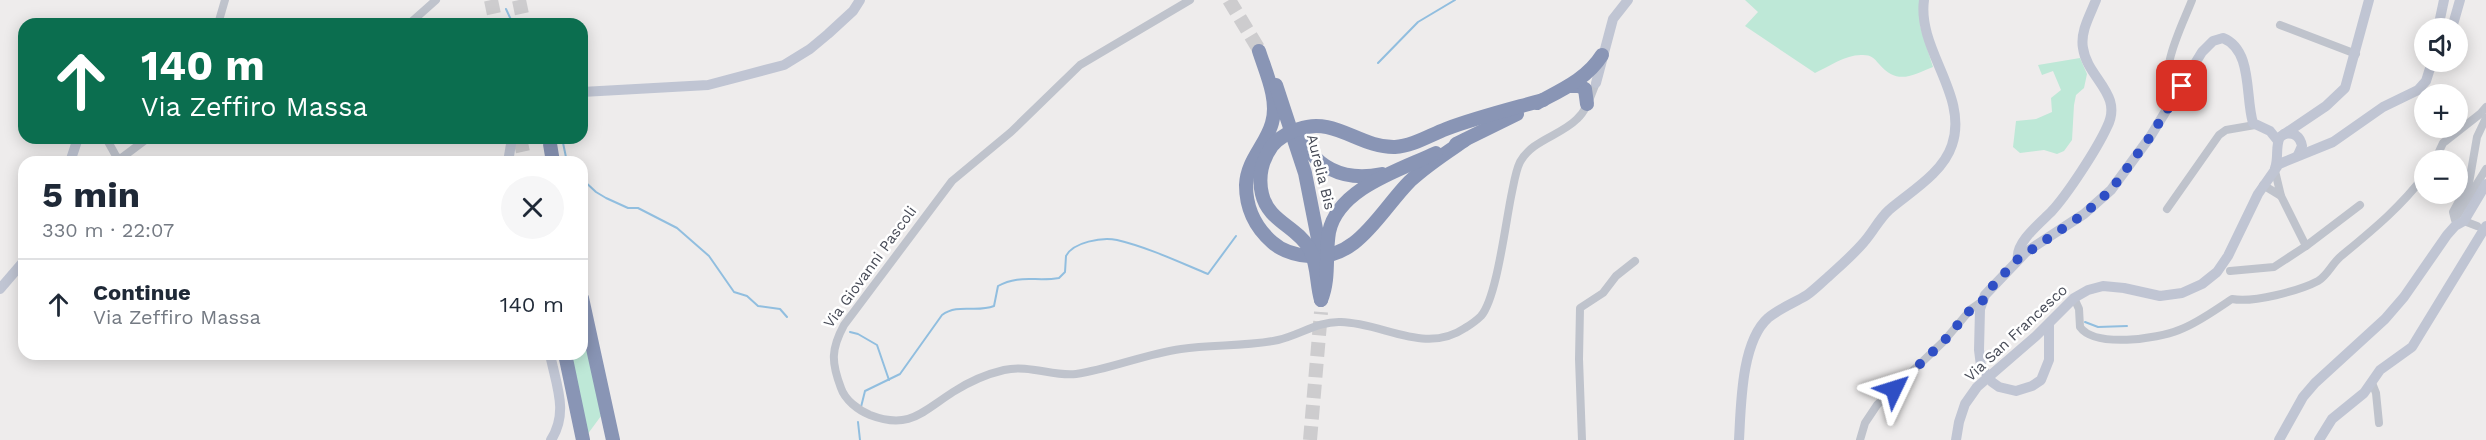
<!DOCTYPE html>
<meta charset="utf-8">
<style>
:root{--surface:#fff;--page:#f6f6f7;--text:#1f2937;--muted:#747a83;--line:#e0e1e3}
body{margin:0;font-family:"Work Sans",sans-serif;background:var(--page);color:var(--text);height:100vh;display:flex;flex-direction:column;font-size:22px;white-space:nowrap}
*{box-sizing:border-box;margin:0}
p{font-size:20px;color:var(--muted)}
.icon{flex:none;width:33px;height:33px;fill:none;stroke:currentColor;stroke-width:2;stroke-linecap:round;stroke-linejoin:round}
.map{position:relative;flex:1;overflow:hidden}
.details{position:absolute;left:18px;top:156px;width:570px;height:204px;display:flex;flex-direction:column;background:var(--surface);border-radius:18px;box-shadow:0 3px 15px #0003}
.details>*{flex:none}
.hud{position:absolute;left:18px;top:18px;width:570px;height:126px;border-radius:18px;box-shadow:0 3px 15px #0003;background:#0b6e4f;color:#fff;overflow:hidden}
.tools{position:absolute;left:2414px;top:18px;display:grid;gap:12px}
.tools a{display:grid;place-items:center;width:54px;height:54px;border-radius:50%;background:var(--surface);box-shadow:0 3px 15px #0003;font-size:30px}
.pin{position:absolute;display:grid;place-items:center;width:51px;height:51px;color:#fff;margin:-26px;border-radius:12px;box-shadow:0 3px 9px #0006}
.me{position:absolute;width:66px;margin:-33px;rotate:49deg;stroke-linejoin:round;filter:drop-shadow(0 0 4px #0008)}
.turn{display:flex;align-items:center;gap:21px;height:126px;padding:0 24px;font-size:27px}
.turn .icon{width:78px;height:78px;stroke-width:2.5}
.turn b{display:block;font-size:42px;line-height:51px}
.round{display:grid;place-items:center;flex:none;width:63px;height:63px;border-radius:32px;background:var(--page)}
.summary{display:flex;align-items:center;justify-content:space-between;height:102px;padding:0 24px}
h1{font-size:36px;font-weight:700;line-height:45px}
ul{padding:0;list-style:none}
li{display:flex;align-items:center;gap:18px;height:90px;padding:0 24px;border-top:2px solid var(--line)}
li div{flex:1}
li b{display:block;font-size:22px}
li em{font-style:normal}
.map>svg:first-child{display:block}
.green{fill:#bee8d7}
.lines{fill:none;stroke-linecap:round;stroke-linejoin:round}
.stream{stroke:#91bedf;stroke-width:2}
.highway-tunnel{stroke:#cdccce;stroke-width:14;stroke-dasharray:14 7;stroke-linecap:butt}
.street{stroke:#bfc3cc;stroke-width:8}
.secondary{stroke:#c0c5d3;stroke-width:10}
.highway{stroke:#8995b5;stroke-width:14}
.route{stroke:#2f4fc5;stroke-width:10;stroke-dasharray:0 18}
.labels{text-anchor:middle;stroke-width:5;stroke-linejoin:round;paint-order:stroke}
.street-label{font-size:15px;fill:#474b57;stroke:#fff}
</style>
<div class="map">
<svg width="2486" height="440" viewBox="0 0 2486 440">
<rect width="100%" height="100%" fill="#eeecec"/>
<!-- green -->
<g class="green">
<path d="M1745,0h174l1,26 13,41c-22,9 -36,18 -54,-3 -5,-6 -8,-9 -16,-9 -17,-1 -33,11 -48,18l-70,-47 13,-14z"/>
<path d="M2080,58l7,16 -3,14 -8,7 -2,10 -2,35 -8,11 -7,3 -13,-4 -24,3 -7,-6 3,-26 20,-2 16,-7 -1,-14 10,-8 -8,-19 -11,4 -4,-10z"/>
<path d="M582,340l7,14 12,62 -14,19 -16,-81h11z"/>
</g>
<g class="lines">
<!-- stream -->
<g class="stream">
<path d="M506,9l7,15"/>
<path d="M1378,63l40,-41 37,-22"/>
<path d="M562,138l5,24"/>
<path d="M582,179l14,13 10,6 22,10h10l39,20 32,28 25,36 13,4 11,10 22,3 7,8"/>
<path d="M2085,322l13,5 29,-1"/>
<path d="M850,332l8,2 19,11 12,35"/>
<path d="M861,407l4,-16 35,-17 42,-59c16,-12 34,-2 52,-9l4,-20c21,-12 39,-4 61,-8l6,-6 1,-16c7,-14 36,-19 51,-16 30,7 62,22 91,34l28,-38"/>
<path d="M858,422l2,18"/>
</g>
<!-- highway-tunnel -->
<g class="highway-tunnel">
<path d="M491,0l5,24"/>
<path d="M519,0l5,24"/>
<path d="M1229,0l29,48"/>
<path d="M520,138l5,24"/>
<path d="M1310,440l11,-128"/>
</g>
<!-- street -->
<g class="street">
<path d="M1190,0l-110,65 -69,67 -59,49 -108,144c-13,24 -13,37 -3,63 4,12 17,22 29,27 39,15 52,-3 83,-23 14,-9 34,-18 51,-22 25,-6 50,7 72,4 35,-5 69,-20 105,-25 32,-5 65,-2 97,-9 22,-5 40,-19 63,-18 43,1 84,33 124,6 5,-3 12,-8 16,-12 16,-18 25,-97 31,-124 2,-10 4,-22 8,-30 12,-22 40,-26 57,-43 10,-9 14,-24 19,-36"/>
<path d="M218,24l7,-24"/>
<path d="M409,24l27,-24"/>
<path d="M2280,25l76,29"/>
<path d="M2172,103c-14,-34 8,-72 20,-103"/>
<path d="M106,138l10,18 4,3 28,-21"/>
<path d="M2435,160l8,-17 37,-29 6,-7"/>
<path d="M2263,185l18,11 -6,-25"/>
<path d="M2167,209l52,-74 7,-5 29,-5"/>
<path d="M2457,216l29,-47"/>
<path d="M2455,220l-2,-8 16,-29 8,-46 9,-19"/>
<path d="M2464,221l13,5"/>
<path d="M2306,246l54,-41"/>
<path d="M2230,271l44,-4 32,-21 -25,-50"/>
<path d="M2074,298l5,11 1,18c15,21 77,12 99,3 19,-7 36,-20 53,-31 21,4 67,-8 86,-18 9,-5 14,-17 22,-24 30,-25 60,-49 84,-81"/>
<path d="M2372,383l4,10 3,30"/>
<path d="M1582,440l-3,-81 1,-51 23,-15 13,-17 19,-15"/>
<path d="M1860,440l5,-17 12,-18 67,-64 27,-32 10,-7"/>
</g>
<!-- secondary -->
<g class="secondary">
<path d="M2438,28l6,-28"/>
<path d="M2452,28l8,-28"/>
<path d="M1596,83l17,-64 15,-19"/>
<path d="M582,92l126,-7 76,-20 26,-16 18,-15 25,-23 7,-11"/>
<path d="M2284,134c10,-2 16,2 18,12l-4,9"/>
<path d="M70,162l8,-24"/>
<path d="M508,162l4,-24"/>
<path d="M2275,168c4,-10 0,-22 5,-31l46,-31 19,-18 24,-88"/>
<path d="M2018,259c-3,-16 22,-36 33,-47 16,-17 46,-63 56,-85 17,-33 -20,-49 -24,-79 -3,-16 7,-33 13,-48"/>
<path d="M0,289l24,-28"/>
<path d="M2049,324v36l-8,20 -9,6 -16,5 -17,-4 -7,-5 -11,-16 -2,-16 1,-41 5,-14 41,-43 58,-38 27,-24 39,-53 52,-85 11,-11 10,-3c30,12 22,59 30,85l17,8 8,10"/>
<path d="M550,354c6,31 19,58 1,86"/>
<path d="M1739,440c2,-34 2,-98 29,-122 12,-10 26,-15 39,-23 7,-5 14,-12 21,-18 12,-11 25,-22 36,-35 9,-10 15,-23 25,-32 21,-18 54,-37 63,-65 17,-50 -35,-95 -28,-145"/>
<path d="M1956,440l3,-18 6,-18 12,-17 59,-51 38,-38 14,-8 15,-4 21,2 36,8 22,-3 20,-9 15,-12 11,-16 30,-62 21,-30 54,-22 50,-35 35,-17 8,-9 6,-19"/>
<path d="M2279,440l24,-43 12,-14 70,-64 19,-22 43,-62 8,-9 9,-5 22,-37"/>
<path d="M2319,440l13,-21 32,-26 16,-23 32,-23 74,-121"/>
</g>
<!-- highway -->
<g class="highway">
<path d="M1259,51c7,22 20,49 13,72 -6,22 -25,37 -26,62 0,22 9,42 26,57 10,9 23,13 37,14 48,6 71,-45 101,-75 17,-16 36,-28 55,-41"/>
<path d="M1276,85l29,88 16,81"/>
<path d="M1569,86h10l6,3 2,15"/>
<path d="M1537,103c24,-13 50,-24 65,-48"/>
<path d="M1299,130c13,38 45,52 83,44"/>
<path d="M550,144l3,18"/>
<path d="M1456,144l61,-30"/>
<path d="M582,298l31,142"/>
<path d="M1321,300c-5,-17 -3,-37 -12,-52 -13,-22 -41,-27 -47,-54 -4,-17 0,-34 10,-48 7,-8 16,-14 27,-17 35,-13 61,19 96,18 18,-1 35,-12 51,-18 32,-12 65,-20 97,-29"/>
<path d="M1321,300c9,-22 4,-44 8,-68 9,-44 71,-62 107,-79"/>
<path d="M565,354l18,86"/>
</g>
</g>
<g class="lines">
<!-- route -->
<path class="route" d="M1894,389l50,-48 27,-32 11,-7 5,-10 31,-33 66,-45 27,-24 39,-53 32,-51"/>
</g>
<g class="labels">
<!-- street labels -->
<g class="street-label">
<text transform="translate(1321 172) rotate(76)" y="5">Aurelia Bis</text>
<text transform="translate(870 267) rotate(-54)" y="5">Via Giovanni Pascoli</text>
<text transform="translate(2016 333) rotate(-43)" y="5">Via San Francesco</text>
</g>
</g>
</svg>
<div class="tools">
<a><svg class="icon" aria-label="sound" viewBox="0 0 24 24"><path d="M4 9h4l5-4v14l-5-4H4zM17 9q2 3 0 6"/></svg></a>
<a>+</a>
<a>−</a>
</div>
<div class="pin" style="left:2182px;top:86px;background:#d93025"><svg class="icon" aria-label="arrive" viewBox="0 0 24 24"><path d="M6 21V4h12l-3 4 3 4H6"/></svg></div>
<svg class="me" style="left:1894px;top:389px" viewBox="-20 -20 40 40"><path d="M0-17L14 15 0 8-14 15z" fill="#2f4fc5" stroke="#fff" stroke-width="4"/></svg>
<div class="hud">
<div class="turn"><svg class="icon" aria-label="ahead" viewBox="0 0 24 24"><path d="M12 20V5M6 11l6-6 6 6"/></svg><div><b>140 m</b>Via Zeffiro Massa</div></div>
</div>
<section class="details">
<div class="summary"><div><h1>5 min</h1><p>330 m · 22:07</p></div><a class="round"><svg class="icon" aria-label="close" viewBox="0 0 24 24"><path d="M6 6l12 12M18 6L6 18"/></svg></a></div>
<ul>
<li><svg class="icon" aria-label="ahead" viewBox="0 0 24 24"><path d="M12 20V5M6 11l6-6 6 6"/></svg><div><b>Continue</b><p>Via Zeffiro Massa</p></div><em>140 m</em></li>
</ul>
</section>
</div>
